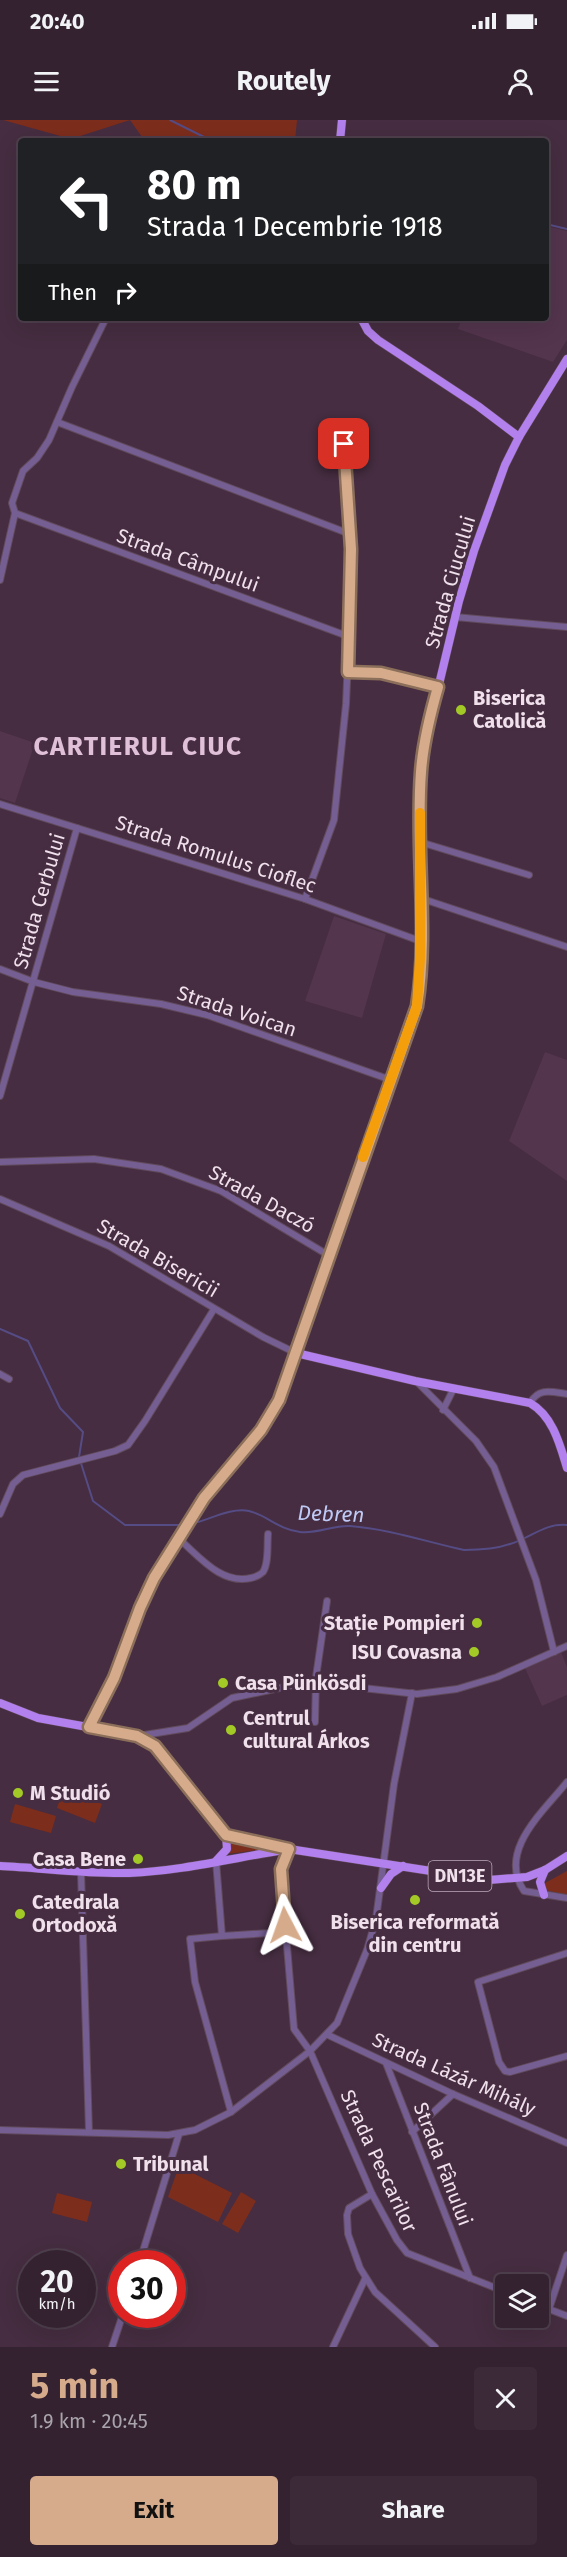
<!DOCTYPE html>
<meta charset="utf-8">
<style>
:root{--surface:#342231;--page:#3c2a39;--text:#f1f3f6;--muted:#a9a4ab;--line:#4e3f4d;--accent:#d6ab8b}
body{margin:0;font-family:"Fira Sans",sans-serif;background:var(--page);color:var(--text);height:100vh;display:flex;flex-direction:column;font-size:22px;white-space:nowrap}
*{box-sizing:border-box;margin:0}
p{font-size:20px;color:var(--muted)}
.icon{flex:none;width:33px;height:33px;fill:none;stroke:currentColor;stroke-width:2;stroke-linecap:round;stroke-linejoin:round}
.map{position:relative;height:2227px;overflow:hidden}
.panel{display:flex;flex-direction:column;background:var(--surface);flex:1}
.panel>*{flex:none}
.guide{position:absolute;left:18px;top:18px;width:531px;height:183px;border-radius:6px;box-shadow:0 6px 24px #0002,0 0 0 2px var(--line);background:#202124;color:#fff;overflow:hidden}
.fabs{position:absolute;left:495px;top:2154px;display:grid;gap:12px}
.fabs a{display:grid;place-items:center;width:54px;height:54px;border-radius:6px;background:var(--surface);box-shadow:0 6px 24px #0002,0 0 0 2px var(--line);font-size:30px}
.speed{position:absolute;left:18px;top:2130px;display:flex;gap:12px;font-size:30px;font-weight:700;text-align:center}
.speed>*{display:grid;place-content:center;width:78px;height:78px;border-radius:50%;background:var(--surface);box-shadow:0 6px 24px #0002,0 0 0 2px var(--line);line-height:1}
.speed small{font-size:15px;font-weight:400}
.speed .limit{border:9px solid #d22;background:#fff;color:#111}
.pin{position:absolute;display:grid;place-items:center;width:51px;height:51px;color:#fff;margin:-26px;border-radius:12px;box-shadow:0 3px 9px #0006}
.me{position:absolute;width:66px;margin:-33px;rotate:356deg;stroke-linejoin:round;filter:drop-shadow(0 0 4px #0008)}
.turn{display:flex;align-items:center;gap:21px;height:126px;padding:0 30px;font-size:27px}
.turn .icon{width:78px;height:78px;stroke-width:2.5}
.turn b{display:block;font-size:42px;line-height:51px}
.then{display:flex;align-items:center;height:57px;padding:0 30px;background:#0003;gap:12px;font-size:22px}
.round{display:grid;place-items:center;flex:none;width:63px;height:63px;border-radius:6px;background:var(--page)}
.head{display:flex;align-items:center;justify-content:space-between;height:102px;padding:0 30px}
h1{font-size:36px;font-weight:700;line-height:45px;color:var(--accent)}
.primary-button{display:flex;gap:12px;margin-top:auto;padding:12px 30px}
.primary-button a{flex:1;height:69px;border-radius:6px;background:var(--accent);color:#111;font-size:24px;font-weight:700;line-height:69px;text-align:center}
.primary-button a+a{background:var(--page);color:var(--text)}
.status{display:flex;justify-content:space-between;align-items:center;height:42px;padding:0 30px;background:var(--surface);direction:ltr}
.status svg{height:16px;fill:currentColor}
header{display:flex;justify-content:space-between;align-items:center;height:78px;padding:0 30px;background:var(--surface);font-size:27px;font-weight:700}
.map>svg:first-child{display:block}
.built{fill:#53354d}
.green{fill:#7d2d1c}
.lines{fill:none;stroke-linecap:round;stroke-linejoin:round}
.stream{stroke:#554c85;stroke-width:2}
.minor-casing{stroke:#614a5c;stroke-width:8}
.major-casing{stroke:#614a5c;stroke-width:9}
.minor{stroke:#755e92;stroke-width:6}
.major{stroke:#b381ed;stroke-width:8}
.route-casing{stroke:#8b6f5a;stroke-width:15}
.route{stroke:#d6ab8b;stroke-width:10}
.slow{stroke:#f59e0b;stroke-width:10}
.poi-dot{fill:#a3c926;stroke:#462d41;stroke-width:2}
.labels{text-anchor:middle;stroke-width:6;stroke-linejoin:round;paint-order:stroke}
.shield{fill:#462d41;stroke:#bdaab9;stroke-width:1.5}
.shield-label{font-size:18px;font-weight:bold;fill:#f0e0ec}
.street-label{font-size:20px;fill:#f0e0ec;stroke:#462d41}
.poi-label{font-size:20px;font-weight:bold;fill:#f0e0ec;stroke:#462d41;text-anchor:start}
.water-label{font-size:21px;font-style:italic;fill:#bfcaf6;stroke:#462d41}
.district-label{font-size:26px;font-weight:bold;letter-spacing:1.5px;fill:#e0c0d9;stroke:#462d41}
</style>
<div class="status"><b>20:40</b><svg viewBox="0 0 49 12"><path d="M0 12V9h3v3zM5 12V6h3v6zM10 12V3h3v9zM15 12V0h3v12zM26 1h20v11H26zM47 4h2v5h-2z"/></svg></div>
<header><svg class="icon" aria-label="menu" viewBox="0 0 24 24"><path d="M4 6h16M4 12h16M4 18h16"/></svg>Routely<svg class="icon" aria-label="person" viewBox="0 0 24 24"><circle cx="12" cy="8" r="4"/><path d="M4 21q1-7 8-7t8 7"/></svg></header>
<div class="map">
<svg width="567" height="2227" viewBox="0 0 567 2227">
<rect width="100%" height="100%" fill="#462d41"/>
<!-- built -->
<g class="built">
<path d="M546,106l21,5v109l-14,22 -95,-33 4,-11h84z"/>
<path d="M0,611l35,12 -20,60 -15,-5z"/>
<path d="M334,796l52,18 -24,84 -57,-17z"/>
<path d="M545,932l22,8v121l-58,-40z"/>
<path d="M561,1532l6,15v28l-25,11 -17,-38z"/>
</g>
<!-- green -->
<g class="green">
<path d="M3,0h294l-2,21h-140l-13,-4 -12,-17 -59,19z"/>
<path d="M63,1670l39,14 -7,19 -38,-15z"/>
<path d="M15,1684l41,12 -5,17 -41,-11z"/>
<path d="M230,1719l44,9 -47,6 4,-7z"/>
<path d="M567,1751v24l-22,-5v-7z"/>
<path d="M179,2046l53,27 -14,29 -50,-25z"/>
<path d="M241,2072l15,9 -18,32 -16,-9z"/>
<path d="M57,2073l35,9 -5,20 -35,-9z"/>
</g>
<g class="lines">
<!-- stream -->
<g class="stream">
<path d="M170,0l42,21"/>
<path d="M546,104l21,5"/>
<path d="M0,1209l28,12 32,67 23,24 -4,25 14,44 32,24h60"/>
<path d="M191,1404c18,-4 40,-17 58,-13 18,4 28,18 51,21 18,2 33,-7 50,-6 39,3 77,16 114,24 15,0 32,-1 46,-6 21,-6 34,-21 57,-19"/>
</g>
<!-- minor casing -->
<g class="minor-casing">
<g id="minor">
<path d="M57,302l293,112"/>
<path d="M15,393l335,124"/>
<path d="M0,460l15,-67 -3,-10 11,-32 14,-13 12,-18 23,-53 34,-69"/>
<path d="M455,497l112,10"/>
<path d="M348,552l33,1 57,14"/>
<path d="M0,684l305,95 115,42"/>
<path d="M420,722l109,33"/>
<path d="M420,778l147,49"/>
<path d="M305,779l29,-79 12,-116 5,-114 -3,-90 -6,-75"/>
<path d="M0,849l34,13 39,10 88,12 46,11 184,65"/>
<path d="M0,976l77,-268"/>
<path d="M0,1042l94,-3 67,10 60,22 107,64"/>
<path d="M0,1079l109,47 154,91 33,16 -10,30 -16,33 -66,82 -50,81 -19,43 -21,56 -25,49"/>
<path d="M0,1254l9,5"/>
<path d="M416,1261l60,60 18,26 42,113 18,72"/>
<path d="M530,1283c9,-16 22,-11 37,-9"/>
<path d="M443,1290l11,-22"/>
<path d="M0,1394l13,-30 10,-9 92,-24 13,-6 17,-24 69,-112"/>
<path d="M179,1419c20,17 42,46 72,39 5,-1 9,-3 12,-6 6,-9 4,-27 5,-38"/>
<path d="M315,1602l1,-45 11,-76"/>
<path d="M138,1616l50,-8 44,-30 76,-16 109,12 40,-5 40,-12 70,-31"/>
<path d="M567,1662c-24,30 -70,69 -43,109l43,7"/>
<path d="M289,1729l-7,15 -1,11 13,154 16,22 62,143 25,46 10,13 99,39"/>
<path d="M216,1741l6,75 64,-4"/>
<path d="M81,1752l8,260"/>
<path d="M222,1816l-32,3 5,43 36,130"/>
<path d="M567,1833l-89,29 21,80 6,9 5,1 57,-16"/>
<path d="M328,1915l125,59 114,49"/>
<path d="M386,1943l84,215"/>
<path d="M0,2010l168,5 27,-5 36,-18 79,-61 27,-28 30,-73 9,-31 18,-135 18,-91"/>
<path d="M412,2012l41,-38"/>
<path d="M372,2074l-23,14 -2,7 1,19 12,34 15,24 60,55"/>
<path d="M139,2144l40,-130"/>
<path d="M538,2185l29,11"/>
<path d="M549,2189l18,-54"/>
<path d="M112,2227l11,-33"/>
<path d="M333,2227l32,-68"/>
</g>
</g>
<!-- major casing -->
<g class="major-casing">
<g id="major">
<path d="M340,21l2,-21"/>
<path d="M361,198l7,13 10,9 100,66 41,31"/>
<path d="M567,239l-48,78 -14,28 -31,86 -15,50 -36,150 -3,52v155l-4,48 -88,249 -32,98 119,28 115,22c23,13 30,42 37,65"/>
<path d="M0,1583l38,15 99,18 22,13 67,86 63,14 200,31 38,-3 18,-7 22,-14"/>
<path d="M216,1741l11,-12 -1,-14"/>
<path d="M0,1746c43,2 86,8 129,7 52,-2 104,-15 155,-23"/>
<path d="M381,1768l10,-14 12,-8"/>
<path d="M544,1775l-4,-13 5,-12"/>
</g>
</g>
<!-- minor -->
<use href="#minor" class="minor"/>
<!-- major -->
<use href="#major" class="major"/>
</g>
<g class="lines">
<!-- route casing -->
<g class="route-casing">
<path id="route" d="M285,1805l-4,-56 8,-20 -63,-14 -71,-89 -18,-10 -48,-9 25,-49 26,-70 14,-30 50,-80 57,-68 18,-30 138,-394c12,-76 -2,-157 4,-234 2,-29 9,-57 17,-85l-57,-14 -33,-1 3,-123 -7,-105"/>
</g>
<!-- route -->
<use href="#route" class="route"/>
<!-- slow -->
<path class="slow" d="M363,1037l54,-151 3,-48v-145"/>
</g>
<!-- markers -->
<g class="poi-dot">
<circle cx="461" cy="590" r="6"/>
<circle cx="477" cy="1503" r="6"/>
<circle cx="474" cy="1532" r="6"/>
<circle cx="223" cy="1563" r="6"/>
<circle cx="231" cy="1610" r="6"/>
<circle cx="18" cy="1673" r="6"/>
<circle cx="138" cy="1739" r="6"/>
<circle cx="415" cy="1780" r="6"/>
<circle cx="20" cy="1794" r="6"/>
<circle cx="121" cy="2044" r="6"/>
</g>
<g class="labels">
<!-- shield labels -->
<rect class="shield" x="428.5" y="1741" width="63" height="30" rx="4.5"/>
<g class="shield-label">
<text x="460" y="1762">DN13E</text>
</g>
<!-- street labels -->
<g class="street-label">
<text transform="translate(188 440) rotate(20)" y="7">Strada Câmpului</text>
<text transform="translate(450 462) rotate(-74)" y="7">Strada Ciucului</text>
<text transform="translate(216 734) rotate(18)" y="7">Strada Romulus Cioflec</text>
<text transform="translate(39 781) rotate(-74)" y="7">Strada Cerbului</text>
<text transform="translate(237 891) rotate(18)" y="7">Strada Voican</text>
<text transform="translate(262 1079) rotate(29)" y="7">Strada Daczó</text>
<text transform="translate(158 1138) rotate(30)" y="7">Strada Bisericii</text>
<text transform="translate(454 1954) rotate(24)" y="7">Strada Lázár Mihály</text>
<text transform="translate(379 2041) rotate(65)" y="7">Strada Pescarilor</text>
<text transform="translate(443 2044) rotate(69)" y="7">Strada Fânului</text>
</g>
<!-- poi labels -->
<g class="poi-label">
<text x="473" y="585">Biserica<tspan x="473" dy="23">Catolică</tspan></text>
<text x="465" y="1510" text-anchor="end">Stație Pompieri</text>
<text x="462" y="1539" text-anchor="end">ISU Covasna</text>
<text x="235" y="1570">Casa Pünkösdi</text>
<text x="243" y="1605">Centrul<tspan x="243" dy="23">cultural Árkos</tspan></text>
<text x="30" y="1680">M Studió</text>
<text x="126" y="1746" text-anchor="end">Casa Bene</text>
<text x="32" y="1789">Catedrala<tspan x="32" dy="23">Ortodoxă</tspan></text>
<text x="415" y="1809" text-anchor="middle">Biserica reformată<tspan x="415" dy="23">din centru</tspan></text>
<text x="133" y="2051">Tribunal</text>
</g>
<!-- water labels -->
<g class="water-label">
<text transform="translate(331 1394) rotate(2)" y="7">Debren</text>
</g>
<!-- district labels -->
<g class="district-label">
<text x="138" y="635">CARTIERUL CIUC</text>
</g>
</g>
</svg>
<div class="fabs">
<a><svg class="icon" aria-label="layers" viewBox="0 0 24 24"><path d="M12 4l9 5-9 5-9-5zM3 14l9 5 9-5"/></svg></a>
</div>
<div class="speed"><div>20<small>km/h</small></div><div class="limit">30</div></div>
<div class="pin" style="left:344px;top:324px;background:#d93025"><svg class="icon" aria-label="arrive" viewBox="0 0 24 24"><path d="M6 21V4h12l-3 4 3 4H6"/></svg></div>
<svg class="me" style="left:285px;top:1805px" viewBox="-20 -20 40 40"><path d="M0-17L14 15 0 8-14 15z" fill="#d6ab8b" stroke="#fff" stroke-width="4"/></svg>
<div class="guide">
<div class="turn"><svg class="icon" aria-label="left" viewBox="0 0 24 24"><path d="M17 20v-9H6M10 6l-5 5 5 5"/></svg><div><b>80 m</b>Strada 1 Decembrie 1918</div></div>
<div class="then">Then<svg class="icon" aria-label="right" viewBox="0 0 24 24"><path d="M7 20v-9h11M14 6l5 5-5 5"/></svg></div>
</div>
</div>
<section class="panel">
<div class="head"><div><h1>5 min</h1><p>1.9 km · 20:45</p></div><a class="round"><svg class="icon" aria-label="close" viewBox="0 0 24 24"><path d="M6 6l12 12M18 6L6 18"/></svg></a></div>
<div class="primary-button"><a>Exit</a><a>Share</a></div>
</section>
